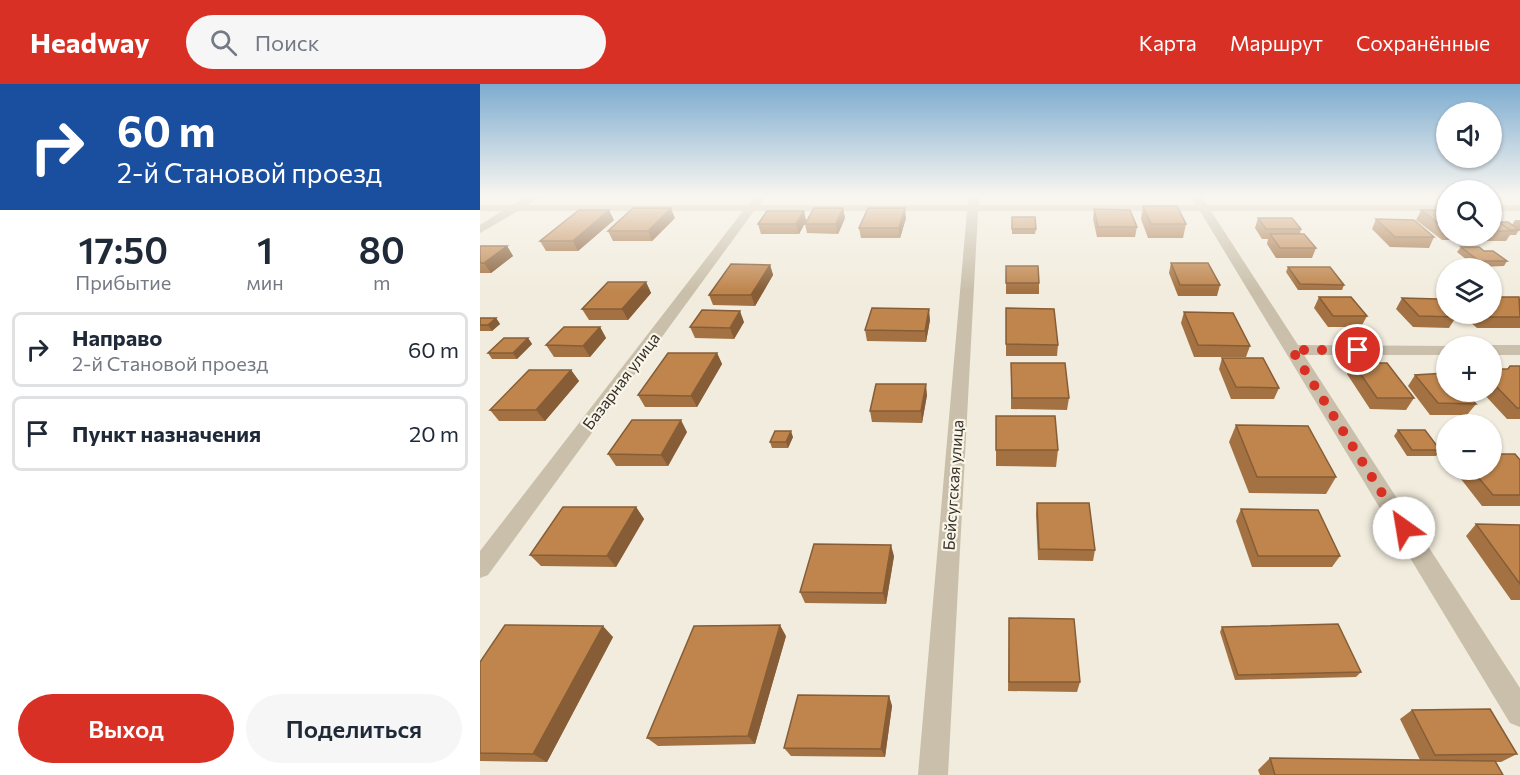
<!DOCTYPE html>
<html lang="ru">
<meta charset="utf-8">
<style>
:root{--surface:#fff;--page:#f6f6f7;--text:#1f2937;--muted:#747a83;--line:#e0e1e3;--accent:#d93025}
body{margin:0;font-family:Commissioner,sans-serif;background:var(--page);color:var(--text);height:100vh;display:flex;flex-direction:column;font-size:22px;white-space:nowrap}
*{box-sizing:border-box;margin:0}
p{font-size:20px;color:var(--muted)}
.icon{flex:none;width:33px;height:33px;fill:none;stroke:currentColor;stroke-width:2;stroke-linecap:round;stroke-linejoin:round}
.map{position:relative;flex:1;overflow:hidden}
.sheet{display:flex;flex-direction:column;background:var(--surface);width:480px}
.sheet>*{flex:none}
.top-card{background:#1a4fa0;color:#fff;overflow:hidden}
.controls{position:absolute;left:956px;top:18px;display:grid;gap:12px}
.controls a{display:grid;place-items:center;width:66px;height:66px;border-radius:50%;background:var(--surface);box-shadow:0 2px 4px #0004;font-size:30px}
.pin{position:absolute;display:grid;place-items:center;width:51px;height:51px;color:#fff;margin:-26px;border:3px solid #fff;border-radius:50%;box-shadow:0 2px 6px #0007}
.me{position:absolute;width:66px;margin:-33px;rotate:328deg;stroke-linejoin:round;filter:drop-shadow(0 0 4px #0008)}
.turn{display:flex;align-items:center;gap:21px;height:126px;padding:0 18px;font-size:27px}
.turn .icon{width:78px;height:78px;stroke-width:2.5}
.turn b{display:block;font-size:42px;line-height:51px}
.eta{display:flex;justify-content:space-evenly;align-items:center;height:102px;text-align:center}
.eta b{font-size:36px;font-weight:600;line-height:42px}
.primary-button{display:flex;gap:12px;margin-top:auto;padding:12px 18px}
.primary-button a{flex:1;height:69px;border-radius:36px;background:var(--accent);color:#fff;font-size:24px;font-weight:600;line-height:69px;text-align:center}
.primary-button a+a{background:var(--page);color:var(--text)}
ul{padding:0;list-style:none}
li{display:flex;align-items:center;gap:18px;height:75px;margin:0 12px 9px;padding:0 6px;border:3px solid var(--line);border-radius:9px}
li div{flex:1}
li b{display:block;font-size:22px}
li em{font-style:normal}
header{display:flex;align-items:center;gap:36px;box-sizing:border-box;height:84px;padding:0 30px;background:var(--accent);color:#fff}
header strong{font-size:28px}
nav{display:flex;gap:33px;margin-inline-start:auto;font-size:21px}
.search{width:420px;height:54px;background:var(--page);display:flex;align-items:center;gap:15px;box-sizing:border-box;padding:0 21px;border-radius:33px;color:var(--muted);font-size:22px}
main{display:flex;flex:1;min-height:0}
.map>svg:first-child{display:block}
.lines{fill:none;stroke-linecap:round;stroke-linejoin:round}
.street{fill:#c9bfaa;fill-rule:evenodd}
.wall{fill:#a47242}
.shaded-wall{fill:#865d36}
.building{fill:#bf854d;stroke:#865d36;stroke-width:1.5}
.route{stroke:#d93025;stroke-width:10;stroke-dasharray:0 18}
.labels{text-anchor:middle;stroke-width:4.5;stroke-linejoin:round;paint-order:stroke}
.street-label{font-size:16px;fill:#363029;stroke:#f9f5e9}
</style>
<header>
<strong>Headway</strong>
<div class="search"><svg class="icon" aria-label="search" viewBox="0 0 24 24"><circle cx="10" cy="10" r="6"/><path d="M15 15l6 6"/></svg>Поиск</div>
<nav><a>Карта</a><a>Маршрут</a><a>Сохранённые</a></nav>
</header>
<main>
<section class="sheet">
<div class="top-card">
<div class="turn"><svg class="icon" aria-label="right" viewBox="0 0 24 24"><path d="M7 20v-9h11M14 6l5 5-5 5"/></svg><div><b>60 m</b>2-й Становой проезд</div></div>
</div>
<div class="eta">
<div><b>17:50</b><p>Прибытие</p></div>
<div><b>1</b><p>мин</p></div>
<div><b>80</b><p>m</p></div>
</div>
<ul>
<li><svg class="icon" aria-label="right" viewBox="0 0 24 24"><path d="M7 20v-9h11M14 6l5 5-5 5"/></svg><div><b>Направо</b><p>2-й Становой проезд</p></div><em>60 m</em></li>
<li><svg class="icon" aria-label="arrive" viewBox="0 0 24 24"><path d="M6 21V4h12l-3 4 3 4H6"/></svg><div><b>Пункт назначения</b></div><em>20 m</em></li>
</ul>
<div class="primary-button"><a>Выход</a><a>Поделиться</a></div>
</section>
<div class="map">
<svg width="1040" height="691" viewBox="0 0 1040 691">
<rect width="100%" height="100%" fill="#f1ecdd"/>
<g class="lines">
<!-- street -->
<g class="street">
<path d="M0,111h6l-6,3z"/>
<path d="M49,111h12l-13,10h220l8,-10h10l-7,10h209l1,-10h10v10h217l-6,-10h10l7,10h239v6h-235l87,134 153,1h-5v9h-142l216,333v39l-10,-4 -310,-512h-222l-30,564h-30l49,-564h-213l-266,364 -8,3v-27l263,-340h-225l-38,22v-8l22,-14h-22v-6h33z"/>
<rect x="1011" y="121" width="29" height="6"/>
<path d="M1011,261h29v10h-29v-9h-5z"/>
</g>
</g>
<!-- wall -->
<g class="wall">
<path d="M663,122l43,18 -3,14h-35l-7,-19z"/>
<path d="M363,124l2,10 -7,16 -31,-1 -2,-9z"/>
<path d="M614,125l43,18 -2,10h-38l-4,-18z"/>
<path d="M941,126l25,6v20h45v-20l8,6 13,3 3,-5h5v10h-1l-3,5h-6l-4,6h-41l-5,-4 -2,3h-16l-26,-20z"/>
<path d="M324,127l2,10 -7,13h-38l-3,-10z"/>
<path d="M532,133l24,12 -1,5h-23z"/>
<path d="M195,134l-23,23h-39l-5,-10z"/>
<path d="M426,134l-6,20h-39l-2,-10z"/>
<path d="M778,134l43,11 -1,5 16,14 -4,10h-36l-9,-14 1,-5h-6l-7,-11z"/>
<path d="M896,135l58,18 -5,11 -39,-1 -18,-18z"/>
<path d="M134,136l-36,31h-32l-6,-10z"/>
<path d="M0,162h27l6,10 -22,17h-11z"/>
<path d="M981,163l23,4 23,10 -3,5 -24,1 2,1h-29l2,-4h17l-15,-12z"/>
<path d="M691,179l49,22 -3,11h-39l-9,-23z"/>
<path d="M290,181l3,10 -18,31 -42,-1 -4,-10z"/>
<path d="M526,182l33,17v11h-33z"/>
<path d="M808,183l56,18 -2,5h-44l-12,-18z"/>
<path d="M1011,192l7,5 -4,6h-3z"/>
<path d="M166,198l5,11 -23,27h-39l-7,-11z"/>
<path d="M839,213l48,19 -6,11h-33l-14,-19z"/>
<path d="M922,214l54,19 -7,11 -36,-1 -17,-18z"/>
<path d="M1040,214v30h-43l-16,-14h30z"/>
<path d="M526,224l52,37 -1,11h-51z"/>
<path d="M704,228l66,34 -4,11h-52l-13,-34z"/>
<path d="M0,234h16l4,6 -8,7h-12z"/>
<path d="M450,236l-4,22 -59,-1 -2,-11z"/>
<path d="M264,238l-10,17 -39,-1 -5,-11z"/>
<path d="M120,243l6,11 -16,19h-36l-8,-12z"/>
<path d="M48,254l4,6 -15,15h-25l-4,-6z"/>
<path d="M237,269l5,11 -25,43h-52l-7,-12z"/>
<path d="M742,274l57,30 -5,11h-43l-12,-30z"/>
<path d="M531,279l58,35 -2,12 -56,-1z"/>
<path d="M873,279l61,35 -8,12 -36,-1 -23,-35z"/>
<path d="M1040,282v53h-13l-25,-27h9v-23h17z"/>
<path d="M91,286l8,11 -34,40h-46l-9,-11z"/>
<path d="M935,291l61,29 -9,11h-37l-22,-29z"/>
<path d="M447,311l-5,28 -50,-1 -2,-11z"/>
<path d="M756,341l100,52 -10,17 -77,-1 -20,-51z"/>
<path d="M918,346l42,20 -4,6h-29l-13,-20z"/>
<path d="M207,348l-19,34h-52l-8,-12z"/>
<path d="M313,353l-5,11h-16l-2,-6z"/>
<path d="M516,366h62l-2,17 -60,-1z"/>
<path d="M1040,376v46h-38l-28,-36h37z"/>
<path d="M557,419l58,47 -2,11 -55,-1 -2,-46z"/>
<path d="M156,423l8,12 -28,48 -75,-1 -11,-11z"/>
<path d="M761,425l99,47 -8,11h-80l-16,-46z"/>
<path d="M996,440l44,1v75h-9l-45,-64z"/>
<path d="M414,472l-8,48 -81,-1 -5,-11z"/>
<path d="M529,534l71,64 -3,10 -69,-1z"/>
<path d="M742,543l139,45 -5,5 -121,3 -15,-48z"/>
<path d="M306,552l-31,108 -97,2 -11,-8z"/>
<path d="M133,553l-66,125 -67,-1v-99z"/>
<path d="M409,612l3,10 -7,51 -94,-1 -7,-8z"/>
<path d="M932,626l105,44 -16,8h-5l7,13h-243l-2,-5 12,-12 150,2 -20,-41z"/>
</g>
<!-- shaded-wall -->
<g class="shaded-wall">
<path d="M191,124l4,10 -23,23 -4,-10z"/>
<path d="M363,124l2,10 -7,16 -2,-10z"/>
<path d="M425,124l1,10 -6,20 -1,-10z"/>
<path d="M129,126l5,10 -36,31 -5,-10z"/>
<path d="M324,127l2,10 -7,13 -3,-10z"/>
<path d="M27,162l6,10 -22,17 -7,-10z"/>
<path d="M290,181l3,10 -18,31 -4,-11z"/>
<path d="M166,198l5,11 -23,27 -6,-11z"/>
<path d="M449,225l1,11 -4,22 -1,-11z"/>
<path d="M260,227l4,11 -10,17 -4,-11z"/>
<path d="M16,234l4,6 -8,7 -4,-6z"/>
<path d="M120,243l6,11 -16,19 -7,-11z"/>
<path d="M48,254l4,6 -15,15 -4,-6z"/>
<path d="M237,269l5,11 -25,43 -6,-11z"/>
<path d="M91,286l8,11 -34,40 -9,-11z"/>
<path d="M446,300l1,11 -5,28 -1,-12z"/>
<path d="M201,336l6,12 -19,34 -7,-11z"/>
<path d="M311,347l2,6 -5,11 -2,-6z"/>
<path d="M156,423l8,12 -28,48 -9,-11z"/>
<path d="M411,461l3,11 -8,48 -3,-11z"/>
<path d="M300,541l6,11 -31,108 -7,-8z"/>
<path d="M123,542l10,11 -66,125 -14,-8z"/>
<path d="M409,612l3,10 -7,51 -4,-8z"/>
</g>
<!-- building -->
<g class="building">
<path d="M663,122h34l9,18h-35z"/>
<path d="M153,124h38l-23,23h-40z"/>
<path d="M334,124h29l-7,16h-31z"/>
<path d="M388,124h37l-6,20h-40z"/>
<path d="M614,125l36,1 7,17h-39z"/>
<path d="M99,126h30l-36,31h-33z"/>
<path d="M941,126h16l9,6v13z"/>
<path d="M287,127h37l-8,13h-38z"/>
<path d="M1011,132l22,15h-22z"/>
<path d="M532,133h23l1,12h-24z"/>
<path d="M778,134h34l9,11h-35z"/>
<path d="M896,135l38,1 20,17h-39z"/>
<path d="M1019,138h9l11,8h-9z"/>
<path d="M790,150h34l12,14h-36z"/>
<path d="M0,162h27l-23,17h-4z"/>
<path d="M981,163h18l5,4h9l14,10h-28z"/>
<path d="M691,179h37l12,22h-40z"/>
<path d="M251,180l39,1 -19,30h-42z"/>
<path d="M975,180h21l6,4h-21z"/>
<path d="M526,182h32l1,17h-33z"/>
<path d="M808,183h42l14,18 -44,-1z"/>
<path d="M1011,192l7,5h-7z"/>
<path d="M128,198h38l-24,27h-40z"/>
<path d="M839,213h32l16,19h-34z"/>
<path d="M1011,213h28l1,20h-35l-4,-3h10z"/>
<path d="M922,214l36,1 8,8v7h7l3,3 -37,-1z"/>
<path d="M392,224l57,1 -4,22 -60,-1z"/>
<path d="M526,224l48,1 4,36 -52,-1z"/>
<path d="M222,226l38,1 -10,17 -40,-1z"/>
<path d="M704,228l49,1 17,33 -52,-1z"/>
<path d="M0,234h16l-8,7h-8z"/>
<path d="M84,243h36l-17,19 -37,-1z"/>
<path d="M24,254h24l-15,15h-25z"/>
<path d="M188,269h49l-26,43 -53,-1z"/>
<path d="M742,274h41l16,30 -43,-1z"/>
<path d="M531,279h54l4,35h-57z"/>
<path d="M873,279h34l27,35h-37z"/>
<path d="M1030,282h10v42h-3l-26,-27v-12h17z"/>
<path d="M49,286h42l-35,40h-46z"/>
<path d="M966,289v19h19l11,12 -38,-1 -23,-28z"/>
<path d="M396,300h50l-5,27h-51z"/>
<path d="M516,332h59l3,34h-62z"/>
<path d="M152,336h49l-20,35 -53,-1z"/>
<path d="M756,341l72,1 28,51h-79z"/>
<path d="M918,346h27l15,20h-28z"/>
<path d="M295,347h16l-5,11h-16z"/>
<path d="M1011,370h24l5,6v35h-27l-21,-25h19z"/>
<path d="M557,419h52l6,47 -56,-1z"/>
<path d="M83,423h73l-29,49 -77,-1z"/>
<path d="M761,425l77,1 22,46h-82z"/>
<path d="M996,440l44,1v59z"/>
<path d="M334,460l77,1 -8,48 -83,-1z"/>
<path d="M529,534l65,1 6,63h-71z"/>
<path d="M858,540l23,48 -123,3 -16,-48z"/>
<path d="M25,541l98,1 -70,128 -53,-1v-91z"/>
<path d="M300,541l-32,111 -101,2 47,-112z"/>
<path d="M318,611l91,1 -8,53 -97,-1z"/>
<path d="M1010,625l27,45 -82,1 -23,-45z"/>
<path d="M790,674l225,3 8,14h-228z"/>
</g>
<!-- sky -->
<linearGradient id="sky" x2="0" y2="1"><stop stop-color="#7dacd0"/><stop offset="0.54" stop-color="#f9f6f0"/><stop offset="1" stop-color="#f9f6f0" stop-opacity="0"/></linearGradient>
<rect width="1040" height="207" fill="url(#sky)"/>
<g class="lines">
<!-- route -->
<path class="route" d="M878,266h-66l112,178"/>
</g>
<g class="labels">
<!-- street labels -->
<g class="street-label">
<text transform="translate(141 297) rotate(-53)" y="6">Базарная улица</text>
<text transform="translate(473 401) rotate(-86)" y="6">Бейсугская улица</text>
</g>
</g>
</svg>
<div class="controls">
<a><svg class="icon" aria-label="sound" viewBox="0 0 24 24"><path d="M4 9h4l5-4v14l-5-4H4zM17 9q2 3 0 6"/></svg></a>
<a><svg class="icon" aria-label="search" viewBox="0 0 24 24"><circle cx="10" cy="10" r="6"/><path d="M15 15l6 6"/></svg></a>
<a><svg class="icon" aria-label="layers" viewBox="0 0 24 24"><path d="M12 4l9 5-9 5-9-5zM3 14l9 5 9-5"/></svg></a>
<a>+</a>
<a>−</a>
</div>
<div class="pin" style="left:878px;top:266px;background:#d93025"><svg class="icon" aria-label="arrive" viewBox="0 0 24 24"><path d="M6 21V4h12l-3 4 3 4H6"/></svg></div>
<svg class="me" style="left:924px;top:444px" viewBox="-20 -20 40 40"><circle r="19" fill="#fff"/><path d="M0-13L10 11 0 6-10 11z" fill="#d93025"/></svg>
</div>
</main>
